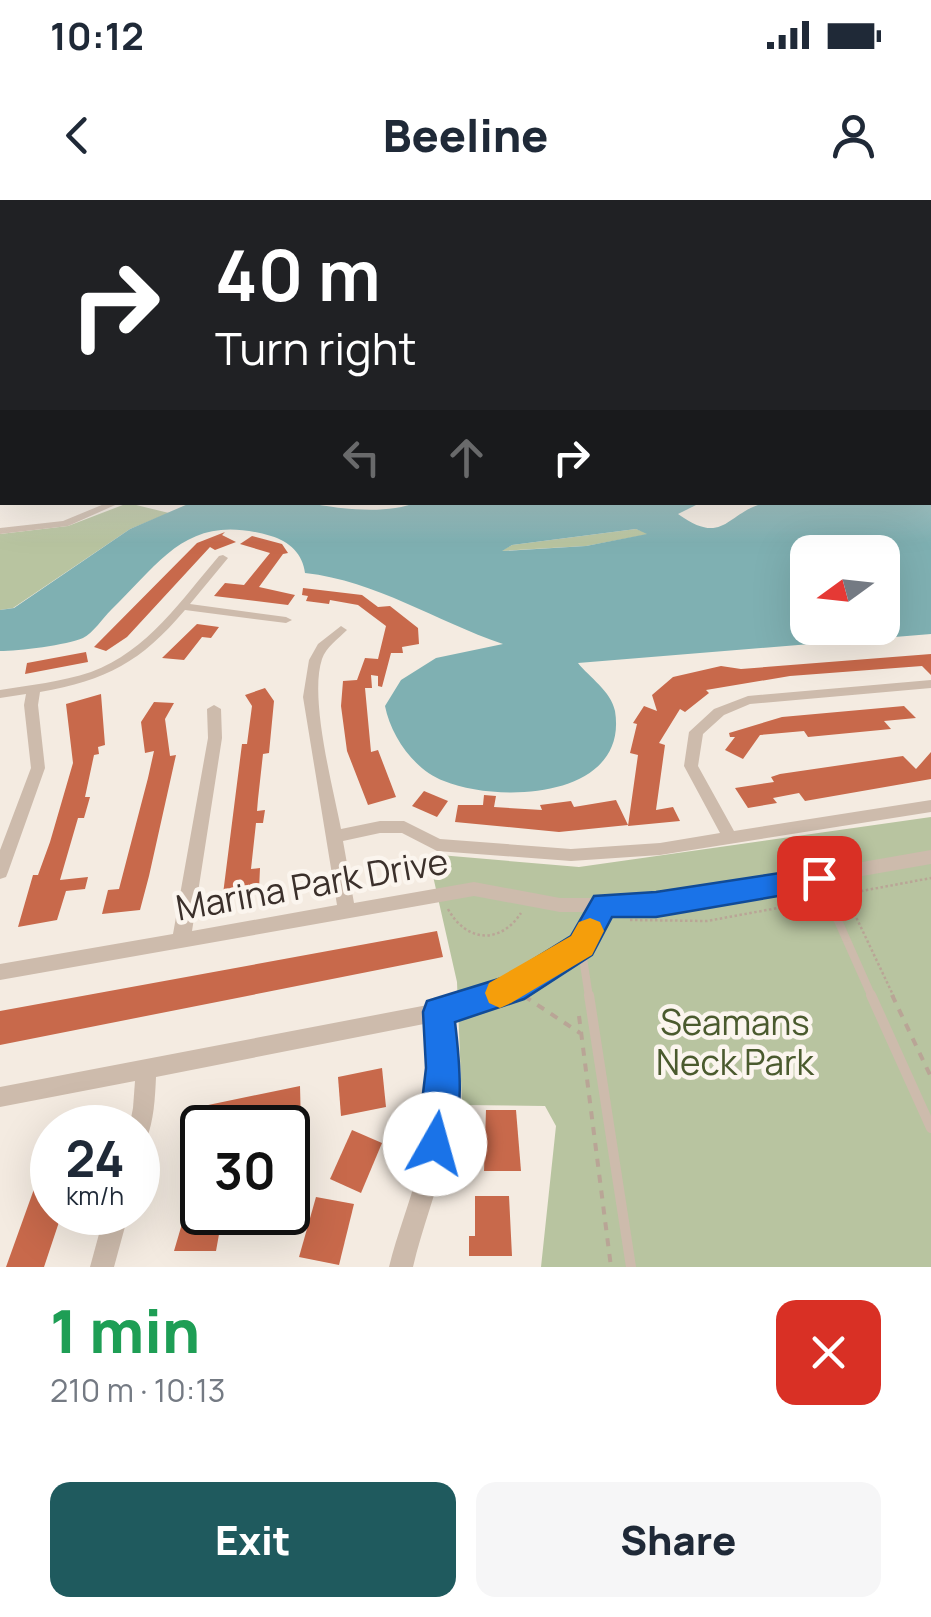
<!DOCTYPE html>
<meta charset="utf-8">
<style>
:root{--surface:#fff;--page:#f6f6f7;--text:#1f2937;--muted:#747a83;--accent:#1f5a5e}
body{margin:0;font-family:Manrope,sans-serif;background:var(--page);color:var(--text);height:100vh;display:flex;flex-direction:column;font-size:38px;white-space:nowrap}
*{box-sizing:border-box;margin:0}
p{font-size:32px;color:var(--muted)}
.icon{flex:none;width:55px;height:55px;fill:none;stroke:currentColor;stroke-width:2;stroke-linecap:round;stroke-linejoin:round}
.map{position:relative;height:1067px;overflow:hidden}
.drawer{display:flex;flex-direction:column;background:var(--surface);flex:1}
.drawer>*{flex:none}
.top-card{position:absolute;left:0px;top:0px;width:932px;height:305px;box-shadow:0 10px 40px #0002;background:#202124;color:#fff;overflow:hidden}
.needle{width:65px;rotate:255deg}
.fabs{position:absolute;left:790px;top:335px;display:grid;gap:20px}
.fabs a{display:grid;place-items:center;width:110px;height:110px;border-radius:20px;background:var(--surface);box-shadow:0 10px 40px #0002;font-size:50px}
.speed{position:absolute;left:30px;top:905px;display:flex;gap:20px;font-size:50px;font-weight:700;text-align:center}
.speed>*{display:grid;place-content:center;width:130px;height:130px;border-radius:50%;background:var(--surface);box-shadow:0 10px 40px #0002;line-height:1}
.speed small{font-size:25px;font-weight:400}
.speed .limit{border:5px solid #111;border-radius:15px;background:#fff;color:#111}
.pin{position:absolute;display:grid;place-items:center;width:85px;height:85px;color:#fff;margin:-42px;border-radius:20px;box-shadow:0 5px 15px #0006}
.me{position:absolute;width:110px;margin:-55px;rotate:7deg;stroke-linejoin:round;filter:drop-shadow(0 0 8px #0008)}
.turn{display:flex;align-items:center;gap:35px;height:210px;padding:0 50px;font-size:45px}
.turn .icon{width:130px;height:130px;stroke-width:2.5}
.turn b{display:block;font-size:70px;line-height:85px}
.lanes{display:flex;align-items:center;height:95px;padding:0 50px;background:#0003;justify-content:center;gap:50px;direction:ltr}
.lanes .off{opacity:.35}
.round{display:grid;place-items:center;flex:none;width:105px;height:105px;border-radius:20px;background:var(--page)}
.headline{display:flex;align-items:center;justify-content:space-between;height:170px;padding:0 50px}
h1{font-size:60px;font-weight:800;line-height:75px;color:#1e9e55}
.cta{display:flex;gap:20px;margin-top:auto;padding:20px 50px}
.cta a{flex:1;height:115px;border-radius:20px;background:var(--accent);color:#fff;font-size:40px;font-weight:800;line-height:115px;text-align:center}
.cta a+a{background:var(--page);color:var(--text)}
.status{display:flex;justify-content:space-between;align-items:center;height:70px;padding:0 50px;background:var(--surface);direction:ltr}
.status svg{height:28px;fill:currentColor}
header{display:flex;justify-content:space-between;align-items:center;height:130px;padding:0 50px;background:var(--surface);font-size:45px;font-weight:800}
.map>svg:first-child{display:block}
.green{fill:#b8c4a0}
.water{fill:#7fb0b2;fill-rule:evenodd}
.building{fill:#c8694b}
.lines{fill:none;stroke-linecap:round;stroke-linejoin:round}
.path-far1{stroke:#b9a596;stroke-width:2.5;stroke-dasharray:2.5 2.5;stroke-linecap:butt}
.path{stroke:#b9a596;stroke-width:4;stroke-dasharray:8 8;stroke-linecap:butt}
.lane-far1{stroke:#cdbbac;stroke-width:8}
.lane{stroke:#cdbbac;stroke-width:10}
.street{fill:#cdbbac;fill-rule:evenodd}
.route{fill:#1a73e8;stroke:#114b97;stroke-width:2.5}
.slow{fill:#f59e0b}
.labels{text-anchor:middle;stroke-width:9;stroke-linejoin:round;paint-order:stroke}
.near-street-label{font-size:35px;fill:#3b302b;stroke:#fbf5ee}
.near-park-label{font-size:35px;fill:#4a5a2e;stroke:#fbf5ee}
</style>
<div class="status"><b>10:12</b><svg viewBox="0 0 49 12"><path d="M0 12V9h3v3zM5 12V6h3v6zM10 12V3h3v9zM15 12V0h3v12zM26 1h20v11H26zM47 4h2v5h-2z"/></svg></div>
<header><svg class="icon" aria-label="back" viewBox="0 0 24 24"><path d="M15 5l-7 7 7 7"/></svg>Beeline<svg class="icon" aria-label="person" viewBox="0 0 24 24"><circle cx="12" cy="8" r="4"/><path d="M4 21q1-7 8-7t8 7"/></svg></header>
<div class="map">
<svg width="931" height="1067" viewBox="0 0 931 1067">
<rect width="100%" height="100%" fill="#f4ebe1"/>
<!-- green -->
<g class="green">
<path d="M128,303l41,10 -39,16 -117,79 -13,2v-76l68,-8z"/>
<path d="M636,329l14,5 -64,12 -85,5 11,-6z"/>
<path d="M931,617v450h-390l15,-141 -11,-20 -83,-1 -5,-123 -29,-128 151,13z"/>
</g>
<!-- water -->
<path class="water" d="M308,303c33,6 78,12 110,-1l282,1 -22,11c46,33 48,-1 86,-11h161l6,2v129l-353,29c11,14 33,28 37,48 14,87 -114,93 -171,70 -30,-11 -53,-45 -59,-75l16,-26 35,-22 67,-14c-68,-23 -126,-63 -198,-71 -2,-19 -16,-32 -34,-37 -82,-24 -107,22 -160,74 -8,8 -18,23 -28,28 -15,7 -65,13 -83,13v-41l14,-2 116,-79 58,-25zM636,329l11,5 -61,12 -84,5 10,-6zM808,352h74v76h-74z"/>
<!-- building -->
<g class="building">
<path d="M225,332l-3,3 14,7 -21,8 -5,-3 -83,90 -21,14 -12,-4 103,-104z"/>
<path d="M252,336l30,8 6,9 -5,1 -24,33 36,8 -7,10 -74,-9 11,-13 19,2 26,-32 -30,-9z"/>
<path d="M303,388l59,7 16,12 12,-1 28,22 1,16 -17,3 1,6h-12l-9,34 -4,-1v-10l-7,-1 1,13h-7l6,64 7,-2 18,47 -28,8 -21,-54 -6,-45 2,-25 14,-1 8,-22 13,1 8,-33 -28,-21 -28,-5 -1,4 -23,-3 2,-5 -6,-1z"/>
<path d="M197,424l22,3 -8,11 -9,-1 -18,23 -22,-2z"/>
<path d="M86,452l2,10 -63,12 2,-11z"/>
<path d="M931,454v21l-9,-9 -132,10 -84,14 3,3 -24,19 -5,-3 -21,34 6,2 -9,65 17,-3 7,14 -52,5 10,-71 -8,-2 7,-29 -4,-1 11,-17 13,5 -5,-16 21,-18 48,-11 20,3z"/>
<path d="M265,488l9,13 -5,52 -6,1 -5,45 -1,12 8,-1 -2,13h-7l-5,46 9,-1 -1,22 -36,4 19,-150h5l5,-38 -7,-11z"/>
<path d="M101,494l4,51 -7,2 1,7 -5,1 -9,42h5l-6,21h-6l-18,62 28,-3 -3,12 -19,2 -9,29 -39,7 15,-52h5l12,-33 23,-79 -7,-59z"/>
<path d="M154,502l20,1 -9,16 5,37 6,-1 -27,121 -9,34 -38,4 6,-24 11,-1 29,-111 6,-27 -9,2 -4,-31z"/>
<path d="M904,506l12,12 -32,3 7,8 -83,8 -4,-6 -44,4 -17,24 -18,-9 10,-13h-5l-1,-4 53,-16z"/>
<path d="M931,552v27l-126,22 -6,-8 -26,5 4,5 -29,5 -13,-20 39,-6 -3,-5 9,-3 123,-18 13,13z"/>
<path d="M424,591l24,10 -11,16 -25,-11z"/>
<path d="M484,595l12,1 -2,11 48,3 -2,-5 31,-4 3,6 42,-7 12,25 -69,7 -104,-10 3,-17h25z"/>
<path d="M437,731l6,26 -443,88v-34z"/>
<path d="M382,868l4,39 -45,9 -3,-39z"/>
<path d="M300,886l1,40 -99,2v30l-17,4 4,-53z"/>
<path d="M486,910h30l5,61h-37z"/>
<path d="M352,930l30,13 -21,50 -31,-14z"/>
<path d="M52,939v74h10l-18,54h-38z"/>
<path d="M191,993h11v19h21l-7,39h-42z"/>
<path d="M475,996h34l3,60h-43v-20h6z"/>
<path d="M316,997l38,7 -15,61 -40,-8z"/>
</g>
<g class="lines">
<!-- path-far1 -->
<g class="path-far1">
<path d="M838,696l13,-3"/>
<path d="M448,709c18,33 52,36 73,4"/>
<path d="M630,720l77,1 109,-20"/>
<path d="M894,797l-46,-97 3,-7 80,-15"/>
</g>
<!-- path -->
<g class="path">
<path d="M892,795l39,82"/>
<path d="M524,796l56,37"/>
<path d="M579,816l32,251"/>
</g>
<!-- lane-far1 -->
<g class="lane-far1">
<path d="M819,678l53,119"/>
<path d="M581,745l8,52"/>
<path d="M487,797l26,-8 68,-44 22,-39"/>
</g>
<!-- lane -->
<g class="lane">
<path d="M589,795l42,272"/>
<path d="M871,795l60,133"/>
<path d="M440,812l55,-17"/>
</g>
<!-- street -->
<g class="street">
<rect x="0" y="193" width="2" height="4"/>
<rect x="0" y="247" width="2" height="7"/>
<path d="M0,260h2v5l-2,1z"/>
<path d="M109,302h13l-54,24 -68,8v-6l63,-7z"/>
<path d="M223,355l5,3 -38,46 96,13 6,3 -6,3 -101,-13c-44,52 -78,70 -145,82l-2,13 7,63 -37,104 -2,5 -6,2v-29l31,-82 -7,-63 2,-11 -26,4v-8c30,-5 61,-8 91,-18 57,-21 91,-73 128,-116z"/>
<path d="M341,426l6,4c-9,9 -21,17 -25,29 -13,39 11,128 19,170l39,-8h24l36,18 131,10 89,-6 60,-10 -36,-67 5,-34 25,-23 34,-13 183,-16v8l-181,16 -26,11 -21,19 -5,32 36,65 197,-31v12l-271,43 -89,6 -134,-10 -35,-18h-22l-37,8 11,62 120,-21 86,16h96l275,-48v14l-275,48h-96l-86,-16 -474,84v-16l173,-30 35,-196 -1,-29 7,-4 7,4 1,29 -30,193 145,-26 -34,-208 6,-37 9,-16z"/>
<path d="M438,803l7,2 3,7c4,47 6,95 -3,141 -8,39 -23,75 -32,114h-24c8,-33 21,-64 29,-97 13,-48 15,-97 11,-147l-273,54c-1,22 -2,43 -10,64l-8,3v-16h-9l4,-20 2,-27 -135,26v-20z"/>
<path d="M105,1012h24l-15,55h-24z"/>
</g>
</g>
<!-- sky -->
<linearGradient id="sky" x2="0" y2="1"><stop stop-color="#7eb2d2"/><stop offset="0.56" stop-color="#faf6f2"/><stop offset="1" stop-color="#faf6f2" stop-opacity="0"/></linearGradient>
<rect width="931" height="343" fill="url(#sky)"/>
<!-- route -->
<path class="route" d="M819,667l10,3 4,8 -4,8 -10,3 -163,28h-44l-20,38 -68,44 -69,23c5,42 10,95 -7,135l-13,5 -13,-5 -5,-13 9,-76 -3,-56 4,-11 78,-24 66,-41 23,-40 62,-4z"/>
<!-- slow -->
<path class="slow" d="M590,718l10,4 4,9 -12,24 -81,48 -11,5 -11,-5 -4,-10 4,-10 82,-47 8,-14z"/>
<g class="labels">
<!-- near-street labels -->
<g class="near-street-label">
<text transform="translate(312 685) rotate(-10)" y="12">Marina Park Drive</text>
</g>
<!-- near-park labels -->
<g class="near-park-label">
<text x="735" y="835">Seamans<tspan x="735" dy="40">Neck Park</tspan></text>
</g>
</g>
</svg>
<div class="fabs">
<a><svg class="needle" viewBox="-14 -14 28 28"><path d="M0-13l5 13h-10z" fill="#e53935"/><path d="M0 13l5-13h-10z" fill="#747a83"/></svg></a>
</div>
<div class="speed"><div>24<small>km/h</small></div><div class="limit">30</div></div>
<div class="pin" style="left:819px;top:678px;background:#d93025"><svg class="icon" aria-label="arrive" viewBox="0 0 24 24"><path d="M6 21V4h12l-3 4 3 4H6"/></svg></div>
<svg class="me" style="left:435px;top:944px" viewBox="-20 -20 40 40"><circle r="19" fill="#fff"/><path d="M0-13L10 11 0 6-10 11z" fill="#1a73e8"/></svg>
<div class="top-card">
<div class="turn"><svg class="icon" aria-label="right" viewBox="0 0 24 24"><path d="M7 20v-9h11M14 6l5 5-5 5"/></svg><div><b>40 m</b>Turn right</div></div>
<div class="lanes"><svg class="icon off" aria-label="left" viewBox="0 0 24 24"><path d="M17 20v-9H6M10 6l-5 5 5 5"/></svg><svg class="icon off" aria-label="ahead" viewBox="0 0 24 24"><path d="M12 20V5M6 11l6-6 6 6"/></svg><svg class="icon" aria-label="right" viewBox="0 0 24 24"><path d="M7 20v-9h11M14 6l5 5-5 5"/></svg></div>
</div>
</div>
<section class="drawer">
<div class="headline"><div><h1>1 min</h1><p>210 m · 10:13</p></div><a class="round" style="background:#d93025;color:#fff"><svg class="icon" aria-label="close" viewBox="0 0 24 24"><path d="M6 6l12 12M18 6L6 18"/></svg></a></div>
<div class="cta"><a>Exit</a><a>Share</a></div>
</section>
